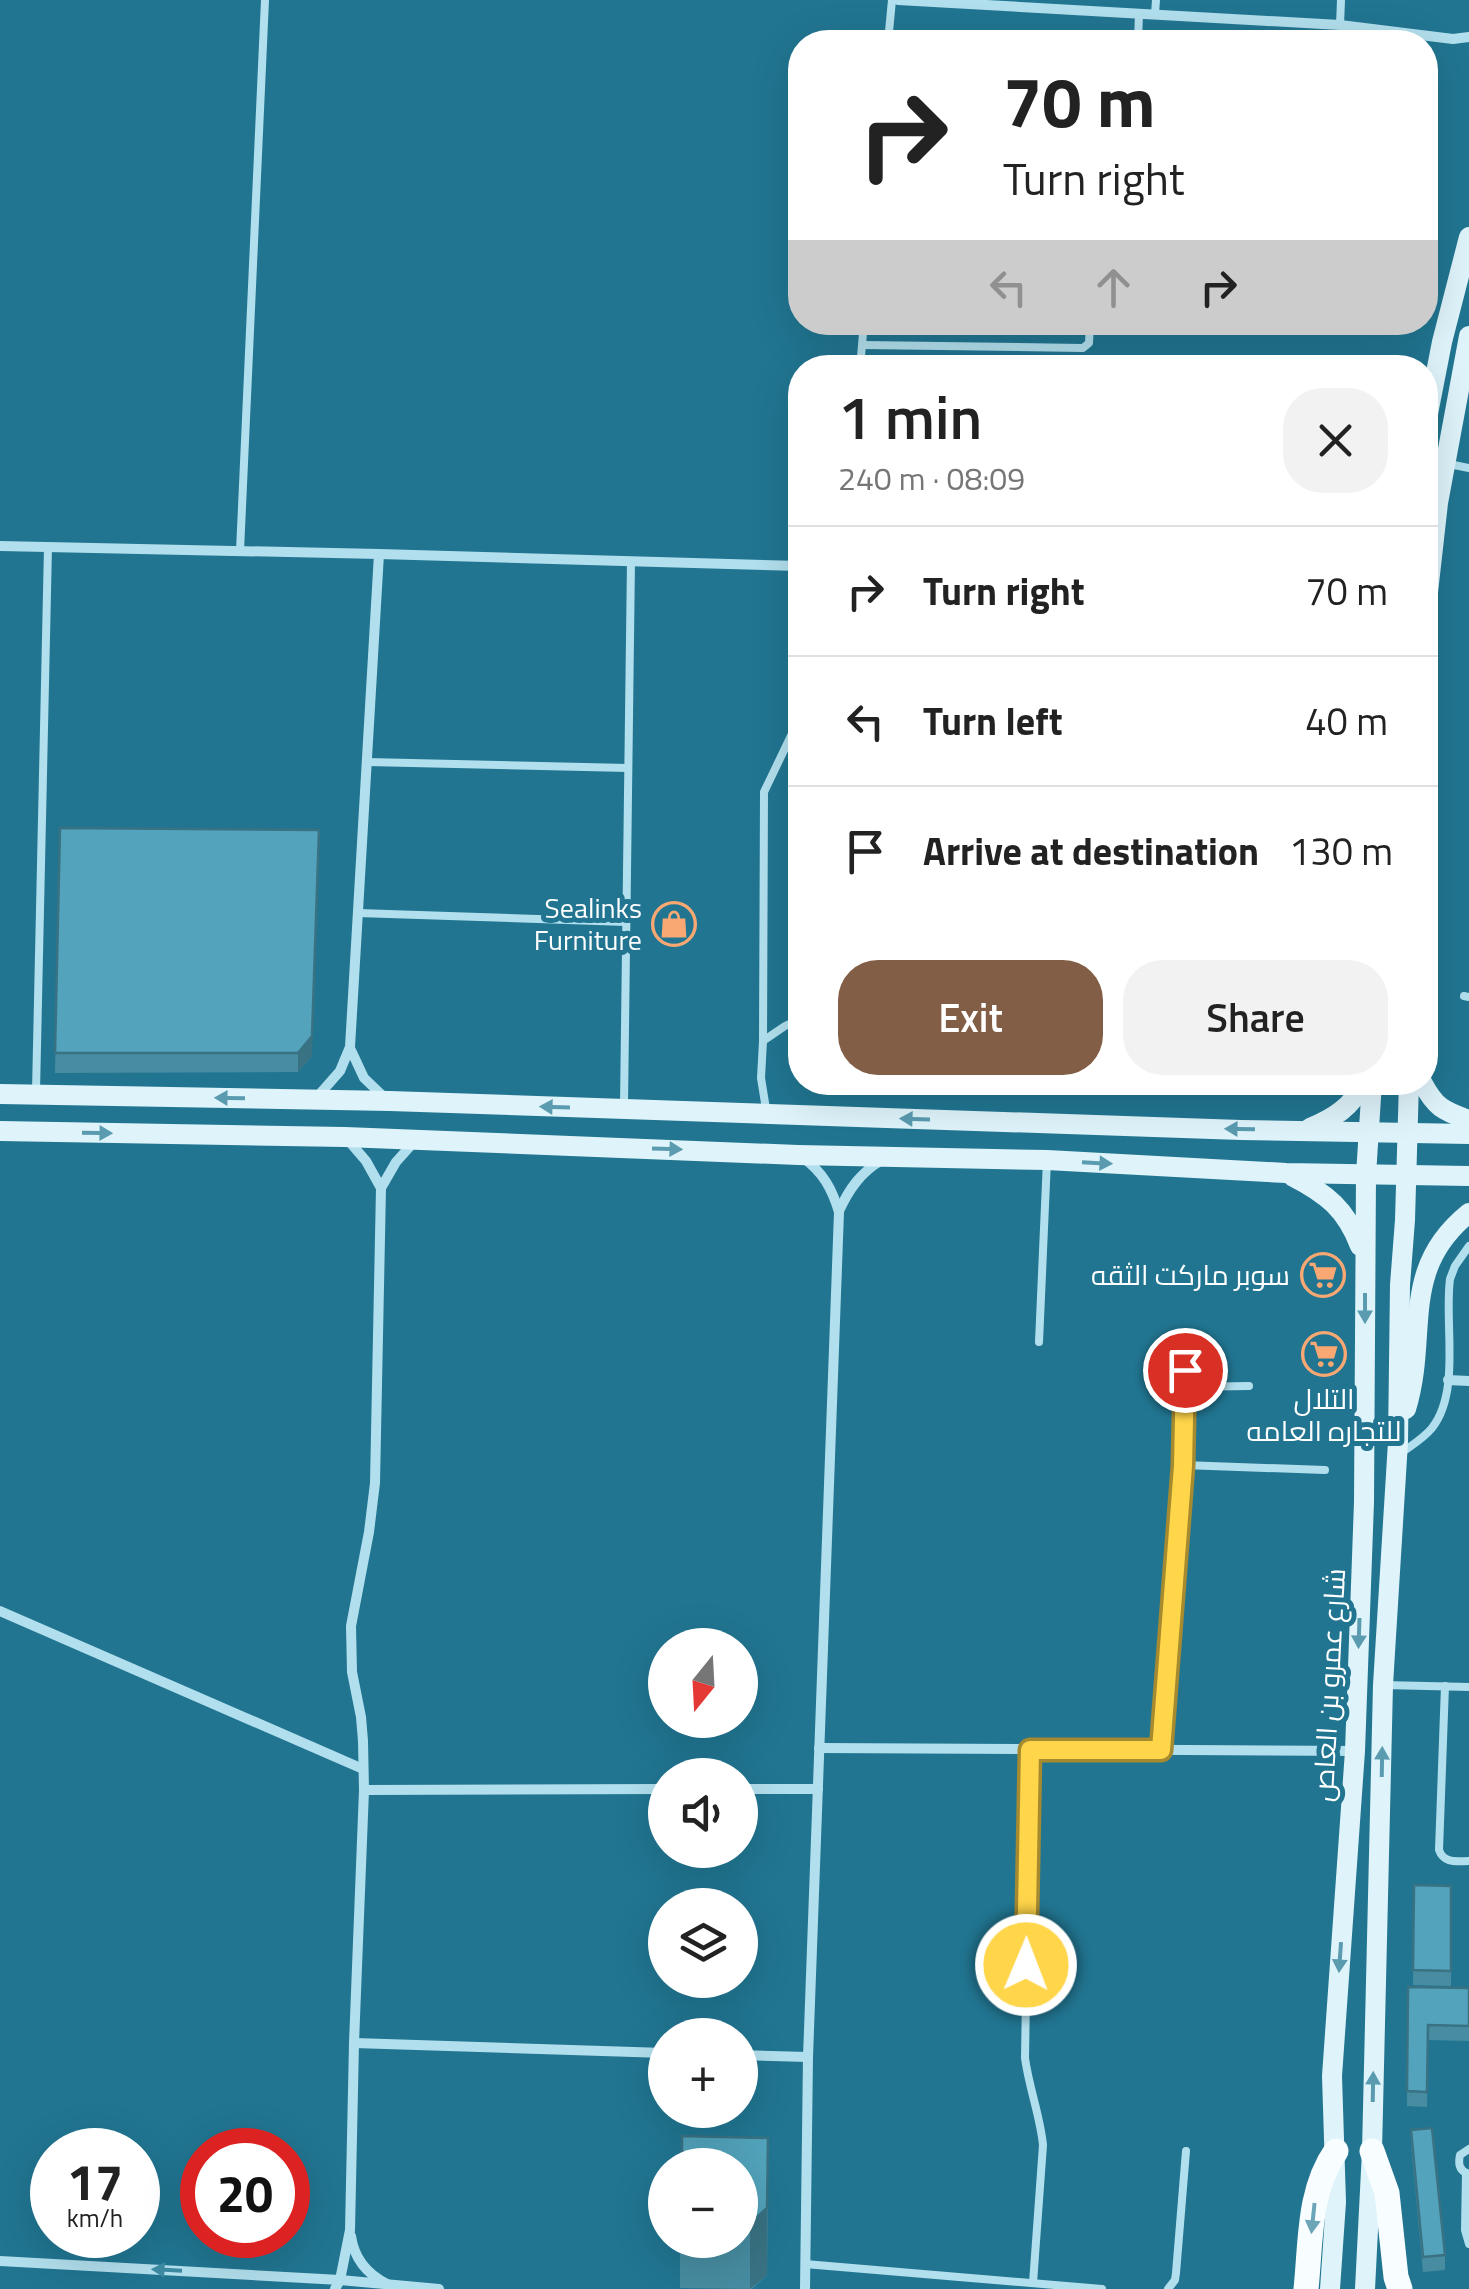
<!DOCTYPE html>
<meta charset="utf-8">
<style>
:root{--surface:#fff;--page:#f2f2f2;--text:#222;--muted:#767676;--line:#e0e0e0;--accent:#835e46}
body{margin:0;font-family:"Titillium Web",Cairo,sans-serif;background:var(--page);color:var(--text);height:100vh;display:flex;flex-direction:column;font-size:38px;white-space:nowrap}
*{box-sizing:border-box;margin:0}
p{font-size:32px;color:var(--muted)}
.icon{flex:none;width:55px;height:55px;fill:none;stroke:currentColor;stroke-width:2;stroke-linecap:round;stroke-linejoin:round}
.map{position:relative;flex:1;overflow:hidden}
.details{position:absolute;left:788px;top:355px;width:650px;height:740px;display:flex;flex-direction:column;background:var(--surface);border-radius:40px;box-shadow:0 10px 40px #0002}
.details>*{flex:none}
.banner{position:absolute;left:788px;top:30px;width:650px;height:305px;border-radius:40px;box-shadow:0 10px 40px #0002;background:#fff;color:var(--text);overflow:hidden}
.needle{width:65px;rotate:198deg}
.fabs{position:absolute;left:648px;top:1628px;display:grid;gap:20px}
.fabs a{display:grid;place-items:center;width:110px;height:110px;border-radius:50%;background:var(--surface);box-shadow:0 10px 40px #0002;font-size:50px}
.speed{position:absolute;left:30px;top:2128px;display:flex;gap:20px;font-size:50px;font-weight:700;text-align:center}
.speed>*{display:grid;place-content:center;width:130px;height:130px;border-radius:50%;background:var(--surface);box-shadow:0 10px 40px #0002;line-height:1}
.speed small{font-size:25px;font-weight:400}
.speed .limit{border:15px solid #d22;background:#fff;color:#111}
.pin{position:absolute;display:grid;place-items:center;width:85px;height:85px;color:#fff;margin:-42px;border:5px solid #fff;border-radius:50%;box-shadow:0 2px 10px #0007}
.me{position:absolute;width:110px;margin:-55px;rotate:1deg;stroke-linejoin:round;filter:drop-shadow(0 0 8px #0008)}
.turn{display:flex;align-items:center;gap:35px;height:210px;padding:0 50px;font-size:45px}
.turn .icon{width:130px;height:130px;stroke-width:2.5}
.turn b{display:block;font-size:70px;line-height:85px}
.lanes{display:flex;align-items:center;height:95px;padding:0 50px;background:#0003;justify-content:center;gap:50px;direction:ltr}
.lanes .off{opacity:.35}
.round{display:grid;place-items:center;flex:none;width:105px;height:105px;border-radius:40px;background:var(--page)}
.overview{display:flex;align-items:center;justify-content:space-between;height:170px;padding:0 50px}
h1{font-size:60px;font-weight:600;line-height:75px}
.action{display:flex;gap:20px;margin-top:auto;padding:20px 50px}
.action a{flex:1;height:115px;border-radius:40px;background:var(--accent);color:#fff;font-size:40px;font-weight:600;line-height:115px;text-align:center}
.action a+a{background:var(--page);color:var(--text)}
ul{padding:0;list-style:none}
li{display:flex;align-items:center;gap:30px;height:130px;padding:0 50px;border-top:2px solid var(--line)}
li div{flex:1}
li b{display:block;font-size:38px}
li em{font-style:normal}
.map>svg:first-child{display:block}
.lines{fill:none;stroke-linecap:round;stroke-linejoin:round}
.service{stroke:#b2dfed;stroke-width:8}
.minor{stroke:#b2dfed;stroke-width:10}
.secondary{stroke:#def3fa;stroke-width:20}
.primary{stroke:#f8fdff;stroke-width:25}
.wall{fill:#478ca1}
.shaded-wall{fill:#397283}
.building{fill:#52a3bb;stroke:#397283;stroke-width:2.5}
.oneway{fill:#5a9bb0}
.oneway2{fill:#6ca5b8}
.oneway3{fill:#3e8aa3}
.route-casing{stroke:#a68a30;stroke-width:25}
.route{stroke:#ffd54a;stroke-width:18}
.labels{text-anchor:middle;stroke-width:10;stroke-linejoin:round;paint-order:stroke}
.poi-label{font-size:28px;fill:#fff;stroke:#217591;text-anchor:end}
.street-label{font-size:28px;fill:#fff;stroke:#217591}
</style>
<div class="map">
<svg width="1469" height="2289" viewBox="0 0 1469 2289">
<rect width="100%" height="100%" fill="#217591"/>
<g class="lines">
<!-- service -->
<g class="service">
<path d="M1155,14l1,-14"/>
<path d="M1340,25l1,-25"/>
<path d="M888,42l4,-42"/>
<path d="M1138,42l1,-29"/>
<path d="M862,345l221,3 6,-5 1,-21"/>
<path d="M860,368l4,-46"/>
<path d="M1449,464l20,4"/>
<path d="M240,551l25,-551"/>
<path d="M367,762l261,6"/>
<path d="M358,913l268,9"/>
<path d="M1464,996l5,1"/>
<path d="M763,1041l1,-249 36,-75"/>
<path d="M36,1091l12,-544"/>
<path d="M624,1105l7,-544"/>
<path d="M766,1109l-5,-31 2,-37 22,-15 15,-7"/>
<path d="M1039,1342l8,-182"/>
<path d="M1184,1387l65,-1"/>
<path d="M1401,1453c11,-8 23,-15 31,-25 29,-37 12,-104 18,-149l5,-13 14,-20"/>
<path d="M1183,1465l142,5"/>
<path d="M1383,1685l86,2"/>
<path d="M1445,1686l-6,164c5,14 18,11 30,11"/>
<path d="M1030,1749l-5,309c4,30 15,57 18,87l-10,138"/>
<path d="M1161,1750l22,-285 2,-96"/>
<path d="M1466,2174l-1,56 4,14"/>
<path d="M1469,2174c-10,-3 -11,-10 -9,-19l9,-6"/>
<path d="M805,2264l297,25"/>
<path d="M1168,2289l7,-9 1,-7 10,-122"/>
</g>
<!-- minor -->
<g class="minor">
<path d="M898,0l442,25 113,14 16,-2"/>
<path d="M0,546l379,8 421,12"/>
<path d="M350,1048l14,30 21,20"/>
<path d="M318,1096l22,-25 10,-24 29,-493"/>
<path d="M348,1140l18,21 15,27"/>
<path d="M803,1158c20,14 29,31 36,54l-31,845 -3,232"/>
<path d="M839,1211c10,-22 22,-39 43,-51"/>
<path d="M1448,1380l21,1"/>
<path d="M0,1611l363,158"/>
<path d="M819,1748l535,3"/>
<path d="M740,1789h78"/>
<path d="M364,1790l301,-1"/>
<path d="M354,2043l311,10"/>
<path d="M740,2055l68,2"/>
<path d="M351,2236c3,22 16,38 36,48"/>
<path d="M0,2261l340,19 99,9"/>
<path d="M335,2289l5,-9 10,-50 4,-187 10,-253 -1,-49 -2,-24 -9,-45 -1,-46 18,-94 6,-49 6,-295 15,-26 18,-20"/>
</g>
<!-- secondary -->
<g class="secondary">
<path d="M1425,429l17,-87 27,-105"/>
<path d="M1425,619l13,-116 31,-167"/>
<path d="M1422,1082c13,25 21,29 47,38"/>
<path d="M0,1094l390,7 851,29 228,4"/>
<path d="M1310,1128c24,-10 42,-21 54,-46"/>
<path d="M0,1131l345,6 453,18 249,5 239,13 183,3"/>
<path d="M1292,1176c35,18 54,33 68,70"/>
<path d="M1406,1409c23,-74 -8,-139 63,-196"/>
<path d="M1330,2289l6,-87 -4,-126 23,-325 9,-249 2,-327 6,-93"/>
<path d="M1365,2289l7,-138 11,-466 15,-243 2,-157 5,-65 4,-138"/>
</g>
<!-- primary -->
<g class="primary">
<path d="M1372,2151l15,42 9,84 4,12"/>
<path d="M1306,2289c5,-47 2,-98 30,-138"/>
</g>
</g>
<!-- wall -->
<g class="wall">
<path d="M60,828l252,228 -14,16 -243,1z"/>
<path d="M1414,1885l37,1v100l-38,-1z"/>
<path d="M1408,1987l61,1v53l-41,-1 -1,67 -20,-1z"/>
<path d="M1411,2130l34,125v15l-22,2 -12,-127z"/>
<path d="M740,2165l28,41 -1,69 -15,14 -72,-1v-48h60z"/>
</g>
<!-- shaded-wall -->
<g class="shaded-wall">
<path d="M319,850l-7,206 -14,16v-19z"/>
<path d="M768,2138l-1,137 -17,14v-66z"/>
</g>
<!-- building -->
<g class="building">
<path d="M60,828l259,2 -7,206 -14,17h-243z"/>
<path d="M1414,1885l37,1v85l-38,-1z"/>
<path d="M1408,1987l61,1v38l-41,-1 -1,67 -20,-1z"/>
<path d="M1432,2128l13,127 -22,2 -12,-127z"/>
<path d="M682,2136l86,2 -1,70 -17,15h-10v-58h-58z"/>
</g>
<!-- one-way arrows -->
<defs><path id="oneway-solid" d="M-6-.8H1V-3.2L6.5 0L1 3.2V.8H-6Z" transform="scale(2.5)"/></defs>
<g class="oneway">
<use href="#oneway-solid" transform="translate(230 1098) rotate(-179)"/>
<use href="#oneway-solid" transform="translate(555 1107) rotate(-178)"/>
<use href="#oneway-solid" transform="translate(915 1119) rotate(-178)"/>
<use href="#oneway-solid" transform="translate(1240 1129) rotate(-179)"/>
<use href="#oneway-solid" transform="translate(97 1133) rotate(1)"/>
<use href="#oneway-solid" transform="translate(667 1149) rotate(2)"/>
<use href="#oneway-solid" transform="translate(1097 1163) rotate(3)"/>
<use href="#oneway-solid" transform="translate(1365 1308) rotate(90)"/>
<use href="#oneway-solid" transform="translate(1359 1633) rotate(92)"/>
<use href="#oneway-solid" transform="translate(1382 1762) rotate(-89)"/>
<use href="#oneway-solid" transform="translate(1340 1957) rotate(94)"/>
<use href="#oneway-solid" transform="translate(1373 2087) rotate(-89)"/>
</g>
<use class="oneway2" href="#oneway-solid" transform="translate(1313 2218) rotate(96)"/>
<use class="oneway3" href="#oneway-solid" transform="translate(167 2270) rotate(-177)"/>
<g class="lines">
<!-- route casing -->
<g class="route-casing">
<path id="route" d="M1026,1965l4,-215h131l22,-284 2,-96"/>
</g>
<!-- route -->
<use href="#route" class="route"/>
</g>
<!-- icons -->
<defs>
<g id="shop-ring" transform="scale(2.25)"><circle r="9.5" fill="#217591" stroke="#f9a873" stroke-width="1.5"/><path d="M-5-2.5h2.3a2.7 3.5 0 0 1 5.4 0H5L5.5 6h-11ZM-1.5-2.5h3a1.5 2.3 0 0 0-3 0Z" fill="#f9a873"/></g>
<g id="supermarket-ring" transform="scale(2.25)"><circle r="9.5" fill="#217591" stroke="#f9a873" stroke-width="1.5"/><path d="M-6-5.5h2.5l.6 2H6L4.5 2H-2.5L-4.4-4H-6ZM-1.5 3.2a1.3 1.3 0 1 0 .1 0ZM3 3.2a1.3 1.3 0 1 0 .1 0Z" fill="#f9a873"/></g>
</defs>
<g fill-rule="evenodd">
<use href="#shop-ring" x="674" y="924"/>
<use href="#supermarket-ring" x="1323" y="1275"/>
<use href="#supermarket-ring" x="1324" y="1354"/>
</g>
<g class="labels">
<!-- poi labels -->
<g class="poi-label">
<text x="642" y="918">Sealinks<tspan x="642" dy="32">Furniture</tspan></text>
<text x="1290" y="1285">سوبر ماركت الثقه</text>
<text x="1324" y="1409" text-anchor="middle">التلال<tspan x="1324" dy="32">للتجاره العامه</tspan></text>
</g>
<!-- street labels -->
<g class="street-label">
<text transform="translate(1329 1685) rotate(-87)" y="10">شارع عمرو بن العاص</text>
</g>
</g>
</svg>
<div class="fabs">
<a><svg class="needle" viewBox="-14 -14 28 28"><path d="M0-13l5 13h-10z" fill="#e53935"/><path d="M0 13l5-13h-10z" fill="#767676"/></svg></a>
<a><svg class="icon" aria-label="sound" viewBox="0 0 24 24"><path d="M4 9h4l5-4v14l-5-4H4zM17 9q2 3 0 6"/></svg></a>
<a><svg class="icon" aria-label="layers" viewBox="0 0 24 24"><path d="M12 4l9 5-9 5-9-5zM3 14l9 5 9-5"/></svg></a>
<a>+</a>
<a>−</a>
</div>
<div class="speed"><div>17<small>km/h</small></div><div class="limit">20</div></div>
<div class="pin" style="left:1185px;top:1370px;background:#d93025"><svg class="icon" aria-label="arrive" viewBox="0 0 24 24"><path d="M6 21V4h12l-3 4 3 4H6"/></svg></div>
<svg class="me" style="left:1026px;top:1965px" viewBox="-20 -20 40 40"><circle r="17" fill="#ffd54a" stroke="#fff" stroke-width="3"/><path d="M0-11L8 9 0 5-8 9z" fill="#fff"/></svg>
<div class="banner">
<div class="turn"><svg class="icon" aria-label="right" viewBox="0 0 24 24"><path d="M7 20v-9h11M14 6l5 5-5 5"/></svg><div><b>70 m</b>Turn right</div></div>
<div class="lanes"><svg class="icon off" aria-label="left" viewBox="0 0 24 24"><path d="M17 20v-9H6M10 6l-5 5 5 5"/></svg><svg class="icon off" aria-label="ahead" viewBox="0 0 24 24"><path d="M12 20V5M6 11l6-6 6 6"/></svg><svg class="icon" aria-label="right" viewBox="0 0 24 24"><path d="M7 20v-9h11M14 6l5 5-5 5"/></svg></div>
</div>
<section class="details">
<div class="overview"><div><h1>1 min</h1><p>240 m · 08:09</p></div><a class="round"><svg class="icon" aria-label="close" viewBox="0 0 24 24"><path d="M6 6l12 12M18 6L6 18"/></svg></a></div>
<ul>
<li><svg class="icon" aria-label="right" viewBox="0 0 24 24"><path d="M7 20v-9h11M14 6l5 5-5 5"/></svg><div><b>Turn right</b></div><em>70 m</em></li>
<li><svg class="icon" aria-label="left" viewBox="0 0 24 24"><path d="M17 20v-9H6M10 6l-5 5 5 5"/></svg><div><b>Turn left</b></div><em>40 m</em></li>
<li><svg class="icon" aria-label="arrive" viewBox="0 0 24 24"><path d="M6 21V4h12l-3 4 3 4H6"/></svg><div><b>Arrive at destination</b></div><em>130 m</em></li>
</ul>
<div class="action"><a>Exit</a><a>Share</a></div>
</section>
</div>
